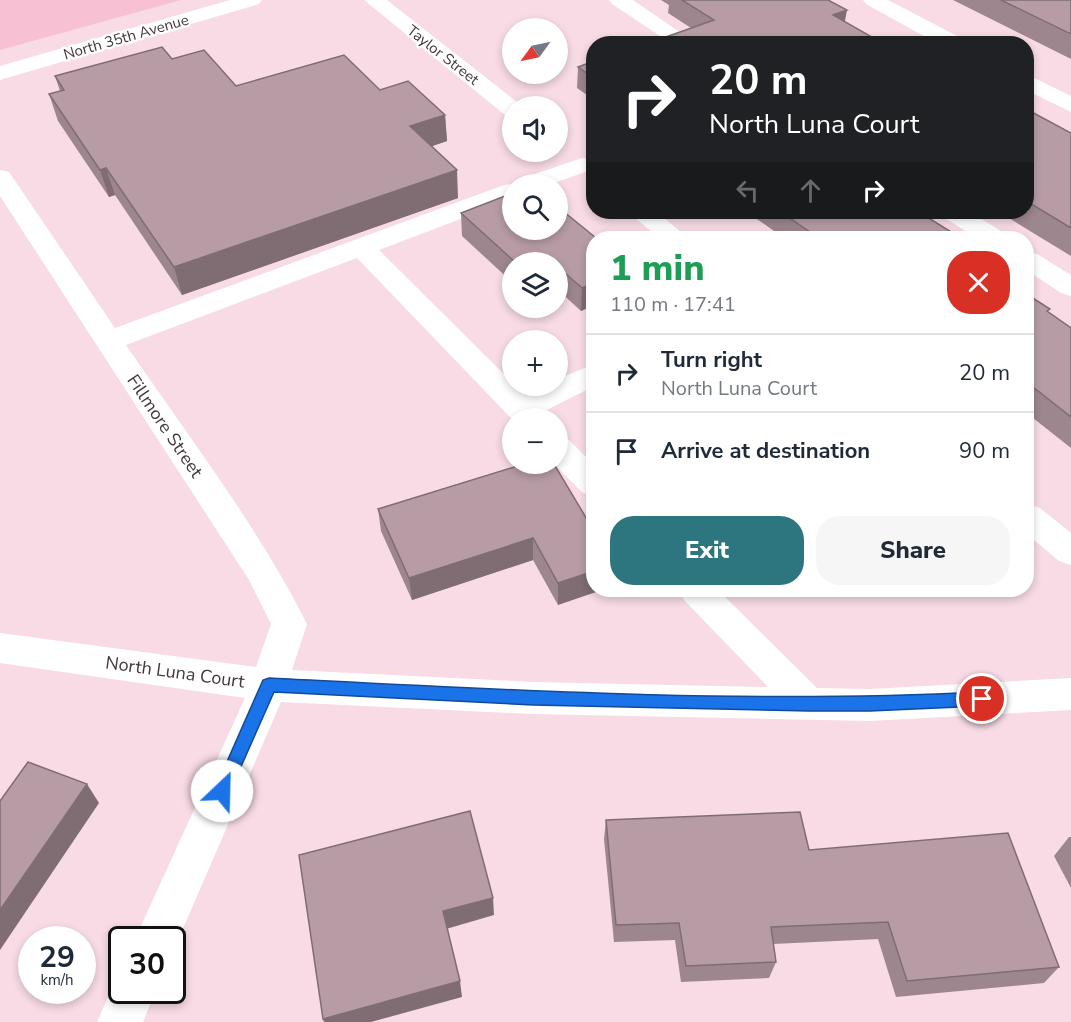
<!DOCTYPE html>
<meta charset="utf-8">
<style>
:root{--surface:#fff;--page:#f6f6f7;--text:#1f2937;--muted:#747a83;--line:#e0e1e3;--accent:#2e767f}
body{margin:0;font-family:"Nunito Sans",sans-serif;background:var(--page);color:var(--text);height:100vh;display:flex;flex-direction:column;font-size:22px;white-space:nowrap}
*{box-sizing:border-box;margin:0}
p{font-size:20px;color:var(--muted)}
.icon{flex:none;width:33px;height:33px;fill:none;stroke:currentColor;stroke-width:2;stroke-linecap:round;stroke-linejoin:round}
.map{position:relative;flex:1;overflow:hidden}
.sheet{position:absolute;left:586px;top:231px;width:448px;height:366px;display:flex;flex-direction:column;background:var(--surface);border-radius:24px;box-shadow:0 3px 9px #0003}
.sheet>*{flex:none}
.banner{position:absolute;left:586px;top:36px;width:448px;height:183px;border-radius:24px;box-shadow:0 3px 9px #0003;background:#202124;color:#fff;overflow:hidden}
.needle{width:39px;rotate:237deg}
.controls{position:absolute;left:502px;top:18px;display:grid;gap:12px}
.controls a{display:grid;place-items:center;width:66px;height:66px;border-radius:50%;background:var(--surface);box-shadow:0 3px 9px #0003;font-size:30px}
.speed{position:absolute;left:18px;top:926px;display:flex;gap:12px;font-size:30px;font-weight:700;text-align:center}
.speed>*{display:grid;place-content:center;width:78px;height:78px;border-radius:50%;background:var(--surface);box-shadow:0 3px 9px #0003;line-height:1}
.speed small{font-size:15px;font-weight:400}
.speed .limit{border:3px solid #111;border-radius:9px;background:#fff;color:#111}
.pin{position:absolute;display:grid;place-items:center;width:51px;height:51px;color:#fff;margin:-26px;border:3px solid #fff;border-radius:50%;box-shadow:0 2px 6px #0007}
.me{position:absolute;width:66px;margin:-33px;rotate:24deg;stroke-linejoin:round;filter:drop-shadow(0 0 4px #0008)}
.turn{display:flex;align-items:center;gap:21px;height:126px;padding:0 24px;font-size:27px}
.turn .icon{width:78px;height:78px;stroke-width:2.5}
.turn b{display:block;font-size:42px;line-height:51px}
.lanes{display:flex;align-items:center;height:57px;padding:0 24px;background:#0003;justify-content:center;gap:30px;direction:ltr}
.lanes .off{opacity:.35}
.round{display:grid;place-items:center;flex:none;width:63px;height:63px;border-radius:24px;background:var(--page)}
.summary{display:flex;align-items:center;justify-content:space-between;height:102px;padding:0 24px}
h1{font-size:36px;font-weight:800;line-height:45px;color:#1e9e55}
.button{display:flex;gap:12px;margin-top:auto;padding:12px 24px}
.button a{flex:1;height:69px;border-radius:24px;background:var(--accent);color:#fff;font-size:24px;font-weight:800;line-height:69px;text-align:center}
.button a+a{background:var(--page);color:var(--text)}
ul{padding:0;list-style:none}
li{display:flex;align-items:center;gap:18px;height:78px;padding:0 24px;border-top:2px solid var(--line)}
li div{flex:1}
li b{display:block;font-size:22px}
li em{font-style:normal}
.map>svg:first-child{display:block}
.green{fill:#f7c0d3}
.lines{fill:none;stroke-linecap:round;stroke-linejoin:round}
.minor{fill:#fff;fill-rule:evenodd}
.wall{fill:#9d868e}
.shaded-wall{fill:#806d74}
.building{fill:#b79ca5;stroke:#806d74;stroke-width:1.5}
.route{fill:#1a73e8;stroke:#114b97;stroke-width:1.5}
.labels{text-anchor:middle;stroke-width:5;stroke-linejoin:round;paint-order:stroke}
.far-street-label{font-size:15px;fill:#43383b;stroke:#fff}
.street-label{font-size:18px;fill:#43383b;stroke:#fff}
</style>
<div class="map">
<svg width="1071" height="1022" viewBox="0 0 1071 1022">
<rect width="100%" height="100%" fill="#f8dbe4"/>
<!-- green -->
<path class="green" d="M0,0h181l-181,50z"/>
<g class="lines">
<!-- minor -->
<g class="minor">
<path d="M230,0h32l-3,4 -259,76v-14z"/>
<path d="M364,0h23l135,106h-9v11l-8,-2z"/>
<path d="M609,0h24l64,44h-25l-60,-40z"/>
<path d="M863,0h25l75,39 2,5h-27l-72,-40z"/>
<path d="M1028,75l43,21v16l-43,-21z"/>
<path d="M582,158l9,2 3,5 -3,5 -40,14h-38v15l-134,51 146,145 20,-9h13v-7l36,-15v22l-53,27 3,5 -31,2 -156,-162 -231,87c62,91 131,180 181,279l-15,46 241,12 235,5 -84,-87 -5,-10h39l99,98 53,1 201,-11v32l-201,11 -337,-7 -252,-12 -109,252v-15h-37l110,-241 -245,-35v-30l256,34 15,-43 -22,-44 -249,-384v-26l9,2 106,156 389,-143 13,-2 3,-4z"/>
<path d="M628,212h29l31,26h-29z"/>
<path d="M939,212h30l34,20 4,6h-30l-34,-21z"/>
<path d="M1028,252l9,2 34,21v21l-10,-3 -33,-22z"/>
<path d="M558,437l11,3 25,25v32l-11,-4 -29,-29h4z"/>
<path d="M1028,504l12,4 31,25v32l-12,-4 -31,-26z"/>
<path d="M122,973v17h34l-13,32h-46l21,-48z"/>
</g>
</g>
<!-- wall -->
<g class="wall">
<path d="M661,0h167l-137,28 -23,-15 1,-8z"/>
<path d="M953,0h118v59z"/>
<path d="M172,59l64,27 144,4 65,25 2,26 -15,5 26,52 -276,97 -67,-100 -6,2 -51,-76 -9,-27 11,-3 -5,-15z"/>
<path d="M594,61v39l-17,-12 1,-21z"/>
<path d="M1028,110l43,23v123l-72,-44h29z"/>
<path d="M747,212h172l42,26h-177z"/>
<path d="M461,213l133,25v67l-13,6 -23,-21v-28h-45v21l-51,-47z"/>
<path d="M1028,295l20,17 23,16v120l-43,-34z"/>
<path d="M378,509l216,22 -36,74 -25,-45 -121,40 -31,-69z"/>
<path d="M606,820l203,30 250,117 -15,16 -148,14 -18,-58 -105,5 3,18 -7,16 -88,4 -6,-42 -61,2 -10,-103z"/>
<path d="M1069,837h2v51l-17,-32z"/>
</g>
<!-- shaded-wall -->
<g class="shaded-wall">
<path d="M847,10l-4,21 -10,-16z"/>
<path d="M445,115l2,26 -35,12 -2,-27z"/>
<path d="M106,168l9,27 -6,2 -9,-27z"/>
<path d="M457,170l1,28 -276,97 -8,-28z"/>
<path d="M546,256v6h-16z"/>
<path d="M594,283v22l-13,6 1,-23z"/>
<path d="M533,538v22l-121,40 -3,-22z"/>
<path d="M594,571v19h8l-44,15v-22z"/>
<path d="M87,784l12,19 -99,147v-40z"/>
<path d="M493,898l1,17 -48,14 -3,-18z"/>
<path d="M460,981l2,16 -91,25h-47l-1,-3z"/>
</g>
<!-- building -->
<g class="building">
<path d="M682,0h146l19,10 -14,5 51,29h-238l68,-24z"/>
<path d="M1001,0h70v34z"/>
<path d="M162,47l10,12 32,-9 32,36 108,-31 36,35 28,-9 37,34 -35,11 47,44 -283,97 -68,-99 -6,2 -51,-76 15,-4 -9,-14z"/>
<path d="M594,61v17l-16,-11z"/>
<path d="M1028,110l43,23v95l-43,-26z"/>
<path d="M513,193v37h45v-23l38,31h-2v45l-12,5 -24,-21v-5h-5l-7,-6 -16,6h-15l-54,-49z"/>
<path d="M781,212h138l42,26h-142z"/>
<path d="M1028,295l22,14 -3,2 24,17v89l-43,-34z"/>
<path d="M524,464h30l40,67v40l-36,12 -25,-45 -124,40 -31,-69z"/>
<path d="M28,762l59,22 -87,126v-109z"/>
<path d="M470,811l23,87 -50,13 17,70 -137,38 -24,-164z"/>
<path d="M800,812l9,38 199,-17 51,134 -152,14 -19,-59 -117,5 5,35 -90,4 -7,-43 -63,2 -10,-105z"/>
</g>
<!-- route -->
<path class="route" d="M269,678c237,12 475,26 713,14l5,2 3,5 -3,5 -5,2 -112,5h-61l-276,-6 -259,-13 -46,104 -6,2 -6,-2 -2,-5 49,-111z"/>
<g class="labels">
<!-- far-street labels -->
<g class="far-street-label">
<text transform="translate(126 37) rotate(-16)" y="5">North 35th Avenue</text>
<text transform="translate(443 55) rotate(38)" y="5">Taylor Street</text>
</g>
<!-- street labels -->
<g class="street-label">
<text transform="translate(165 426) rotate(56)" y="6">Fillmore Street</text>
<text transform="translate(175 672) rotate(8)" y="6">North Luna Court</text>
</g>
</g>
</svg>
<div class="controls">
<a><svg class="needle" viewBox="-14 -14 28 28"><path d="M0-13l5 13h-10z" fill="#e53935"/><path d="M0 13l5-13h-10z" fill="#747a83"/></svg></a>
<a><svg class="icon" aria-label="sound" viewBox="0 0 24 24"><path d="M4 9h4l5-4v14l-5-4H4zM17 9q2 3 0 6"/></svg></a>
<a><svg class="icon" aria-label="search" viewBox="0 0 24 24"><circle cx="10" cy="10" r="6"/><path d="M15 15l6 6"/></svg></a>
<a><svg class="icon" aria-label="layers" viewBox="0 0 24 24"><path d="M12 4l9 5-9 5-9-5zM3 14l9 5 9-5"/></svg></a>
<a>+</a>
<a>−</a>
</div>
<div class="speed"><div>29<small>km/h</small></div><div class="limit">30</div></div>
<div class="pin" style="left:982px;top:699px;background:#d93025"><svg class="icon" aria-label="arrive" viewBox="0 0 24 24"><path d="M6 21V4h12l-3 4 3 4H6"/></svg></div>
<svg class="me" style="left:222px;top:791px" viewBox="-20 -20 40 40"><circle r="19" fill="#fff"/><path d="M0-13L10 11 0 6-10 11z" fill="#1a73e8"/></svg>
<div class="banner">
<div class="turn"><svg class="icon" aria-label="right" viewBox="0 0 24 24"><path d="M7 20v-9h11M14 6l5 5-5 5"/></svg><div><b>20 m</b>North Luna Court</div></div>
<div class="lanes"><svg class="icon off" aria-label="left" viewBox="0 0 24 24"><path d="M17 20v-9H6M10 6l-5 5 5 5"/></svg><svg class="icon off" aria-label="ahead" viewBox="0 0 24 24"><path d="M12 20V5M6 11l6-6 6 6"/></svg><svg class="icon" aria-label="right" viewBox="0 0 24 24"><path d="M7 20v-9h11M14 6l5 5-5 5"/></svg></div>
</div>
<section class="sheet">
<div class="summary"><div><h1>1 min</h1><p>110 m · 17:41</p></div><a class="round" style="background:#d93025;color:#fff"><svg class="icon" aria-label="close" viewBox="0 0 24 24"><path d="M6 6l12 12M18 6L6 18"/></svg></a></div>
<ul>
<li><svg class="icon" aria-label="right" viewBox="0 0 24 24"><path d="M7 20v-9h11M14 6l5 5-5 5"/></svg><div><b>Turn right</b><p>North Luna Court</p></div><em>20 m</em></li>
<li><svg class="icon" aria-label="arrive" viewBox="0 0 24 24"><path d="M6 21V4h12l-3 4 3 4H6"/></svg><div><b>Arrive at destination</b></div><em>90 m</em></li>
</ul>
<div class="button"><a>Exit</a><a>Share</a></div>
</section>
</div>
